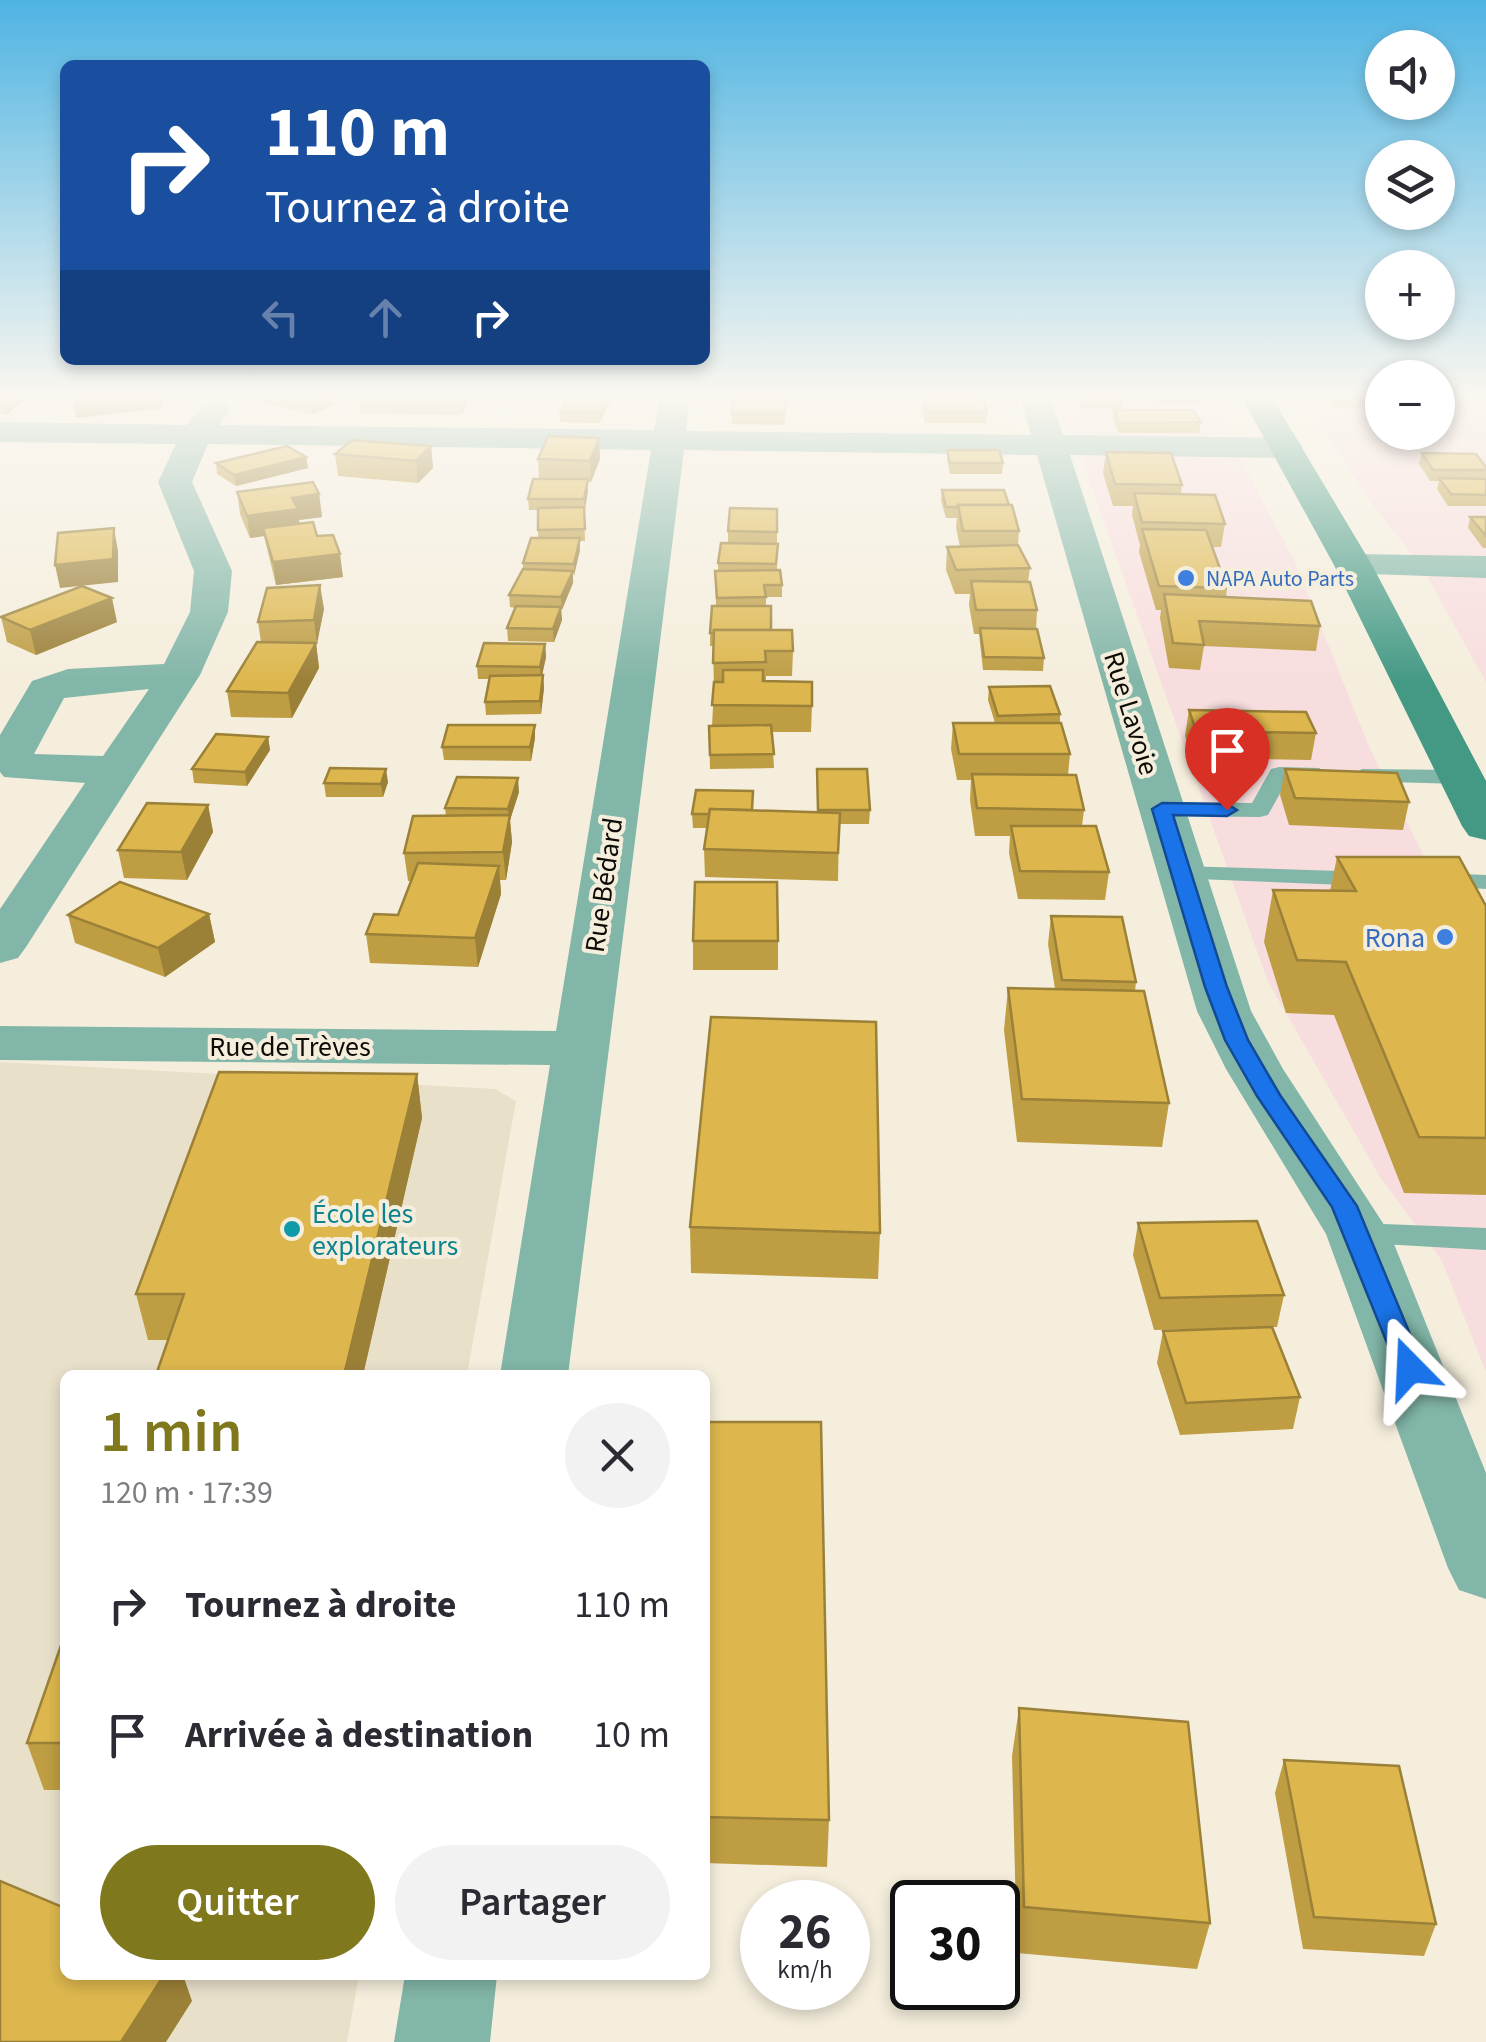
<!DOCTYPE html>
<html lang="fr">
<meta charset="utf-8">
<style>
:root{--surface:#fff;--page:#f2f2f3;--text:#2b2b33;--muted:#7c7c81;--accent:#7f781d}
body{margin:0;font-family:"Source Sans 3",sans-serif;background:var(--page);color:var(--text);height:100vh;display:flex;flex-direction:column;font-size:38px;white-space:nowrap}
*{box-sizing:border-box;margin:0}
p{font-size:32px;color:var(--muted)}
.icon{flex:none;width:55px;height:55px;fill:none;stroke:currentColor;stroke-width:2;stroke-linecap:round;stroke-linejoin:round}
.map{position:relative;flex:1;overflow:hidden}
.drawer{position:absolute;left:60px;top:1370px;width:650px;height:610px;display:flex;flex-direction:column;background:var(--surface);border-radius:15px;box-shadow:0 5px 15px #0003}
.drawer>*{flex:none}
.hud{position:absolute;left:60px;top:60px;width:650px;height:305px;border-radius:15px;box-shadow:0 5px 15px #0003;background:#1a4fa0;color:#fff;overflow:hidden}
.buttons{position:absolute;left:1365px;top:30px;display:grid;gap:20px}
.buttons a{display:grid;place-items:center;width:90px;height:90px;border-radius:50%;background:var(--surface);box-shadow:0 5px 15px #0003;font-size:50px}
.speed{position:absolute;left:740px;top:1880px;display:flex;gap:20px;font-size:50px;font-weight:700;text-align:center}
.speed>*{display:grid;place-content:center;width:130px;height:130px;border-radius:50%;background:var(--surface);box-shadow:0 5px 15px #0003;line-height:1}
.speed small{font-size:25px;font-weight:400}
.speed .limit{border:5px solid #111;border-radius:15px;background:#fff;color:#111}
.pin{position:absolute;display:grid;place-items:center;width:85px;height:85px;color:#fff;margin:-102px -42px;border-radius:50% 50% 50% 0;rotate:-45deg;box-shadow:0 0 10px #0007}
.pin .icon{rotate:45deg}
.me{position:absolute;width:110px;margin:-55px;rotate:339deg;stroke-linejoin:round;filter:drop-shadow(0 0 8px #0008)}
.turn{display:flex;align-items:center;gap:35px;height:210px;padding:0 40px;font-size:45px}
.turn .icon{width:130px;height:130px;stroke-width:2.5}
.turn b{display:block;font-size:70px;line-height:85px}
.lanes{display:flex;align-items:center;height:95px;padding:0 40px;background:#0003;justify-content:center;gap:50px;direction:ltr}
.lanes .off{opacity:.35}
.round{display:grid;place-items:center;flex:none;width:105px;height:105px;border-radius:52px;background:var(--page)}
.head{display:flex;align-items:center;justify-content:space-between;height:170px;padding:0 40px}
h1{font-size:60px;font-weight:600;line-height:75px;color:var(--accent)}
.action{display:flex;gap:20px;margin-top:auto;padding:20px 40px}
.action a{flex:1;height:115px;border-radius:60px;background:var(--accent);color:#fff;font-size:40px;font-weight:600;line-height:115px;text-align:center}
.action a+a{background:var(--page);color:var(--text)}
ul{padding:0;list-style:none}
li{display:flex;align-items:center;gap:30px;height:130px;padding:0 40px}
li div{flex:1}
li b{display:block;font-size:38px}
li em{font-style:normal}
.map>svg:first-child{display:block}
.commercial{fill:#f8ddde}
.education{fill:#e9e0ca}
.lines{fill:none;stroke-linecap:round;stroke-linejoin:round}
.lane{fill:#82b6a8;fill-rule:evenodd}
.street{fill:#82b6a8;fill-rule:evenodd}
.secondary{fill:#449985;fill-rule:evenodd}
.wall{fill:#be9d43}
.shaded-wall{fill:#9b8037}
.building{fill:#ddb74e;stroke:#9b8037;stroke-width:2.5}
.route{fill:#1a73e8;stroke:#114b97;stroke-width:2.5}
.shop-dot{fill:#3f7fe0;stroke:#f5eedd;stroke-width:4}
.culture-dot{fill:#0f9aa8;stroke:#f5eedd;stroke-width:4}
.labels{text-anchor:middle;stroke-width:8;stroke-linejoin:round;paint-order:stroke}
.far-shop-label{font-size:22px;fill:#366cbe;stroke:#f5eedd;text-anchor:start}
.street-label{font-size:28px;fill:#0d0b06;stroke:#f5eedd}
.shop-label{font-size:28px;fill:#366cbe;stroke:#f5eedd;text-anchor:end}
.culture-label{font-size:28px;fill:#0d838f;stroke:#f5eedd;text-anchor:start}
</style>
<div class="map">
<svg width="1486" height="2042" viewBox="0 0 1486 2042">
<rect width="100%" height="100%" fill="#f5eedd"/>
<!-- commercial -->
<g class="commercial">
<path d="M1059,396h147l19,35 -21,7 35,19 56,105 75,187 116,230v393l-44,-111 -62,-84 -112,-195z"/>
<path d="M1303,396h79v36h56v-36h48v286l-64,-115 -53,-67z"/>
</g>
<!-- education -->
<path class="education" d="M0,1062l495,27 21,12 -49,274h-402v600h294l-12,67h-347z"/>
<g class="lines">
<!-- lane -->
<g class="lane">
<path d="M1279,767l40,1 11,7 -11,7 -32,-1 -19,34 -8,2 -98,-1 -12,-7 12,-7 90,1 19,-34z"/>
<path d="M1362,769l98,1 11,7 -11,7 -106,-3 -3,-5z"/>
<path d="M1182,866l188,6 12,7 -12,7 -197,-8 -3,-5z"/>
<path d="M1438,873l48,2v14l-57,-4 -3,-5z"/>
<path d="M1358,1223l128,5v22l-139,-8 -5,-8 5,-8z"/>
</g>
<!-- street -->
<g class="street">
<path d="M660,396h30l-4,35 345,4 -11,-39h30l13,39 224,3 12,3 4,7 -4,7 -12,3 -217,-3 181,556 32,58 107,165 96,239v126l-27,-9 -11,-22 -122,-334 -100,-165 -29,-58 -160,-556 -353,-5 -116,925h-68l50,-310 -550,-5v-34l556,5 95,-581 -443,-6 -16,38 40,89 -4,41 -28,63 -174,272 -8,11 -18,5v-54l85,-126 -81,-6 -4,-5v-37l32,-54 36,-12 96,-5 26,-52 4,-41 -36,-89 18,-38 -176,-2v-20l187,3c12,-15 18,-27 39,-22l5,7 -12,15 435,5zM149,689l-46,67 -69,-2 30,-56z"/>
<path d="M1353,554l133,2v22l-146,-5 -6,-8 6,-8z"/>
<path d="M405,1975h92l-7,67h-96z"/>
</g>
<!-- secondary -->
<path class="secondary" d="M1241,396h30l101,169 114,216v59l-17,-4 -7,-10 -128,-261z"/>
</g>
<!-- wall -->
<g class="wall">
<path d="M0,396l25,4 -19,15 -6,-1z"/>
<path d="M264,396h71l1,8 -23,10 -48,-11z"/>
<path d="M358,396h109l1,6 -6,13 -102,-2z"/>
<path d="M737,396h55l-2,10h-5v19l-53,-1 1,-25h4z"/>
<path d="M1077,396h45v13l-41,-1z"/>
<path d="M1150,396h52l-1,8h-46z"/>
<path d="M1325,396h57v11h-50z"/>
<path d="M923,397l64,15 -1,11h-61l-3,-16z"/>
<path d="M611,400l-12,23 -39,-1v-11z"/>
<path d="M1114,410l87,12 -2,11h-80l-6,-13z"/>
<path d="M599,438l1,21 -9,23h-3v9l-4,19 1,31h-5v9l-7,26v7l-12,27 1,10 -8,22 -46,-1 -1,-13 8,-20 -5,-1 -1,-12 14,-26v-6l15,-25v-28h-9l-1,-11 11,-20 -1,-20z"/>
<path d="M431,446l2,22 -15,15 -80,-7 -3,-22z"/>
<path d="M947,450l56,13 -1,11h-52l-3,-14z"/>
<path d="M1106,452l76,33 -1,9 44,30 -4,23h-9l15,41 -1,9 94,29 -4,25 -112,-5 -4,24 -31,-2 -9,-50 1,-8h-5l-17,-58 1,-7 -8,-30 1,-9h-20l-10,-33z"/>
<path d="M1422,453l64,14v39h-38l-11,-17 2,-8h-9l-11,-17z"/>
<path d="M306,457l2,11 -72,18 -19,-12 -1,-11z"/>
<path d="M942,490l77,41 -1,14 12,23 -2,14 9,28 -1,19 8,29 -1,13 -60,-1 -4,-36h-5l-5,-29 1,-11h-15l-9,-24 1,-23h13l-4,-20 1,-9h-11l-5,-17z"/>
<path d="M237,492l82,2 3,23 -23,3 1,4 17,12 26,41 -67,8 -12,-49 -14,2 -10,-24z"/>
<path d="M777,509v62l5,14v12h-16v9l5,24 22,21 -1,25h-26v5l46,25 -1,26h-39l2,36 -64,1 -1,-43h3l2,-38 -1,-42h-3v-13l6,-27 -1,-35h3v-8l10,-20v-12z"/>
<path d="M1470,517h16v31h-3l-15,-20z"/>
<path d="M324,609l-8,35 3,24 -27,50 -61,-1 -4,-26 34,-49 -3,-20z"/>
<path d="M1,617l116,5 -81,33 -29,-13z"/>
<path d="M545,644l1,13 -4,18 2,13 -3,26 -55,1 -1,-13 4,-23h-11l-1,-13z"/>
<path d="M989,687l71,27v9l10,31 -2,21 16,35 -2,16 27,46 -4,28 -87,-1 -9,-46 1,-17h-35l-5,-36 1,-20h-14l-6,-31 2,-26h42l-7,-23z"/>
<path d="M1189,710l127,23 -5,27 -56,-1 -5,25h-49l-16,-48z"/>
<path d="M268,737l2,13 -23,36 -53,-3 -2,-14z"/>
<path d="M535,738l-4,23 -87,-1 -2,-13z"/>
<path d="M817,769l53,41 -1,14h-30l-1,57 -133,-4 -1,-28 3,-21h-14l-1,-14 60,-4 66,2z"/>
<path d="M1285,769l124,33 -6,28 -114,-5 -9,-30z"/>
<path d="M388,782l-5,15h-57l-2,-14z"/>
<path d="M519,792l-9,28 2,22 -6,38h-6l1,14 -23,73 -108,-4 -4,-29 32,-19 13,-34h-3l-4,-28 42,-37 -1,-8z"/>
<path d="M208,805l5,27 -26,48 -63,-2 -6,-28z"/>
<path d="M1337,857l149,49v289l-82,-2 -70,-178 -48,-2 -22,-71 9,-52 57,1z"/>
<path d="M209,914l6,28 -50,35 -90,-34 -7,-28z"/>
<path d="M1051,916l85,66 -1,9 34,112 -7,44 -145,-5 -13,-112 4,-42 47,1 -7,-45z"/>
<rect x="693" y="941" width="85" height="29"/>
<path d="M417,1074l5,44 -59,257h-207l12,-35h-20l-12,-46z"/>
<path d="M1138,1223l146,72 -7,32h-5l28,70 -7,32 -113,6 -23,-72 6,-32 83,-3 -92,2 -21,-75z"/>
<path d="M690,1227l190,6 -2,46 -187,-6z"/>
<path d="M705,1422l124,398 -2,47 -122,-4z"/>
<path d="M65,1634v156h-21l-17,-47z"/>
<path d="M1019,1708l191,215 -13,46 -180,-16 -5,-197z"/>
<path d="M1284,1760l152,164 -12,32 -121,-7 -28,-156z"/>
</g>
<!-- shaded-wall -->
<g class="shaded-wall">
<path d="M14,396h10l1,4 -19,15 -3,-11z"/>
<path d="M84,396h77l2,12 -87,10 -4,-20z"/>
<path d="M329,396h6l1,8 -23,10 -2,-10z"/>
<path d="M460,396h7l1,6 -6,13z"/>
<path d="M608,396h3v4l-12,23v-10z"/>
<path d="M599,438l1,21 -9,23 -1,-21z"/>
<path d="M431,446l2,22 -15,15 -2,-22z"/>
<path d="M306,457l2,11 -72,18 -2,-11z"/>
<path d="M588,479v12l-3,19 -1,-11z"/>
<path d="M319,494l3,23 -23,3 2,12 -38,-4 1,8 -14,2 -3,-22 45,-18z"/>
<path d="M114,528l4,23v31l-58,6 -5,-23z"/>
<path d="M580,538v12l-6,26v-12z"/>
<path d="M340,554l3,23 -67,8 -3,-23z"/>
<path d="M573,571v12l-11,27 -1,-13z"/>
<path d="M320,585l4,24 -7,35 -3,-24z"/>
<path d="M112,598l5,24 -81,33 -6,-25z"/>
<path d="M561,607l1,13 -8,22 -1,-13z"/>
<path d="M316,643l3,25 -27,50 -4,-25z"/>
<path d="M545,644l1,13 -5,23 -1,-13z"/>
<path d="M543,675l1,13 -3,26 -1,-13z"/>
<path d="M535,725v13l-4,23 -1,-14z"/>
<path d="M268,737l2,13 -23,36 -2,-14z"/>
<path d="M386,769l2,13 -5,15 -2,-13z"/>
<path d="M518,778l1,14 -9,28 2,22 -6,38 -3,-28 6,-32 -1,-11z"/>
<path d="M208,805l5,27 -26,48 -6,-28z"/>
<path d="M499,866l2,28 -23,73 -3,-29z"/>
<path d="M209,914l6,28 -50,35 -7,-29z"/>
<path d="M417,1074l5,44 -59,257h-19z"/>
<path d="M164,1975h19l9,26 -26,41h-45z"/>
</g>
<!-- building -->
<g class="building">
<path d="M0,396h14l-11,8h-3z"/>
<path d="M279,396h50l-18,8z"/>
<path d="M569,396h39l-9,17 -39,-2z"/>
<path d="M1082,396h40l1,3 -41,-1z"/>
<path d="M923,397h60l4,15h-61z"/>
<path d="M733,399h52v15h-53z"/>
<path d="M1114,410h79l8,12 -81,1z"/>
<path d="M548,436l51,2 -9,23 -52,-2z"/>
<path d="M352,440l79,6 -15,15 -81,-7z"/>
<path d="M287,446l19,11 -72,18 -18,-12z"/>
<path d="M947,450h52l4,13h-53z"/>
<path d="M1106,452l65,1 11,32 -67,-1z"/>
<path d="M1422,453l54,1 10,13v3h-53z"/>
<path d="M1439,478l47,1v16l-35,-1z"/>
<path d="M533,479h55l-4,20h-56z"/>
<path d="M313,482l6,12 -27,4 6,11 -51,7 -10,-24z"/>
<path d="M942,490h62l5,15h-51v2h-12z"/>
<path d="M1134,493l81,2 10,29 -83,-2z"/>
<path d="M958,505h54l7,26h-56z"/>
<path d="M584,507l1,22 -47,1v-22z"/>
<path d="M730,508l47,1v23l-49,-1z"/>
<path d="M1470,517h16v19z"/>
<path d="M313,522l4,14 16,-1 7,19 -67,8 -10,-34z"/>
<path d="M114,528l-1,31 -58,6 3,-32z"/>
<path d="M1142,529l64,1 21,58 -68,-2z"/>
<path d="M531,538h49l-6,26 -51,-1z"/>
<path d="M721,543l57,1 -2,20 -58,-1z"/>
<path d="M1018,545l12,23 -74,2 -9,-23z"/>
<path d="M523,569l50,2 -12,26 -52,-2z"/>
<path d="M780,570l2,15h-18l2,12 -49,1 -2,-27z"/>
<path d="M971,581l59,1 7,28h-61z"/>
<path d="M320,585l-6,35 -56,2 9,-34z"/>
<path d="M82,586l30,12 -82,32 -29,-13z"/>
<path d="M1164,594l147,7 9,25 -121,-5 5,24 -31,-2z"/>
<path d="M516,606l45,1 -8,22 -46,-1z"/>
<path d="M712,606h59v24h-57v3h-4z"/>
<path d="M980,628l57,1 7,29 -60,-1z"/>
<path d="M714,630h78l1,21h-28l1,11 -53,1z"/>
<path d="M257,642l59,1 -28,50 -61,-2z"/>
<path d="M484,643l61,1 -5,23 -63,-1z"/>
<path d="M723,670h40v11l49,1v24l-100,-1 2,-23h9z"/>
<path d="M543,675l-3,26 -55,1 5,-26z"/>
<path d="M1050,686l10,28 -62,2 -9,-29z"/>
<path d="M1189,710l117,2 10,21 -71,-1 10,26 -50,-1z"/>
<path d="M953,723h108l9,31h-111z"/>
<path d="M448,725h87l-5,22h-88z"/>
<path d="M771,725l3,29 -64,1 -1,-29z"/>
<path d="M216,734l52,3 -23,35 -53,-3z"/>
<path d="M330,768l56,1 -5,15 -57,-1z"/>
<path d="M817,769h50l3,41h-52z"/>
<path d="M1285,769l112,4 12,29 -114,-4z"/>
<path d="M972,774l104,1 8,35 -107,-2z"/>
<path d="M457,777l61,1 -10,31 -63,-1z"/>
<path d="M696,790l57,1 -1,19 -42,-1 -1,5h-17z"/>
<path d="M147,803l61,2 -27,47 -63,-2z"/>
<path d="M710,809l130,4 -2,40 -134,-4z"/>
<path d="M510,815l-7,37 -99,1 9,-37z"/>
<path d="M1011,826h85l13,46 -89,-1z"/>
<path d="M1337,857h122l27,49v232l-67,-1 -73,-175 -49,-2 -24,-70 83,1z"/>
<path d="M418,863l81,3 -24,72 -109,-4 8,-20 24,1z"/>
<path d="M120,882l89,32 -51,34 -90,-33z"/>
<path d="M695,882h82l1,59h-85z"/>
<path d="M1051,916l71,1 14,65 -74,-2z"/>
<path d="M1008,988l136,3 25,112 -147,-4z"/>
<path d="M711,1017l165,5 4,211 -190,-6z"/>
<path d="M219,1072l198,2 -73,301h-188l28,-81h-48z"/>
<path d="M1257,1221l27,74 -124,3 -22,-75z"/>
<path d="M1272,1327l28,70 -114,6 -23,-72z"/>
<path d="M705,1422h116l8,398 -124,-3z"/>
<path d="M65,1634v109h-38z"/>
<path d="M1019,1708l169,14 22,201 -186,-16z"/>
<path d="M1284,1760l115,6 37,158 -122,-7z"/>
<path d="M0,1881l65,27v67h99l-43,67h-121z"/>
</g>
<!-- sky -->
<linearGradient id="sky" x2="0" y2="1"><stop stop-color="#4fb4e3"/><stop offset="0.58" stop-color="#faf7f0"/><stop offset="1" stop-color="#faf7f0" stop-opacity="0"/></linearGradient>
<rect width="1486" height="682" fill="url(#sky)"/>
<!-- route -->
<path class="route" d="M1162,803l65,1 10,6 -10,6 -54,-1 54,172 21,53 32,55 77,111 67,162 -4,7 -10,3 -10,-3 -68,-168 -75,-111 -32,-56 -20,-53 -53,-178z"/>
<!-- markers -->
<g class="shop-dot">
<circle cx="1186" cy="578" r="10"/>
<circle cx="1445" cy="937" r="10"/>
</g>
<circle class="culture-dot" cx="292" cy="1229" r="10"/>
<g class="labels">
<!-- far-shop labels -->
<g class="far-shop-label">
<text x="1206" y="586">NAPA Auto Parts</text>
</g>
<!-- street labels -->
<g class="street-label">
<text transform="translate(1132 713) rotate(73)" y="10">Rue Lavoie</text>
<text transform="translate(603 885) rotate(-82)" y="10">Rue Bédard</text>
<text x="290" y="1056">Rue de Trèves</text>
</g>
<!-- shop labels -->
<g class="shop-label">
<text x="1425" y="947">Rona</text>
</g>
<!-- culture labels -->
<g class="culture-label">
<text x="312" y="1223">École les<tspan x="312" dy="32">explorateurs</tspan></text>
</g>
</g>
</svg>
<div class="buttons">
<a><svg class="icon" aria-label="sound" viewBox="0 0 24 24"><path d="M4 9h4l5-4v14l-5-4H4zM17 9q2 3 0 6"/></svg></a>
<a><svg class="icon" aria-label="layers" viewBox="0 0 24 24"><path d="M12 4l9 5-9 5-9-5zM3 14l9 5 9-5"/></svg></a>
<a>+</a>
<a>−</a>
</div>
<div class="speed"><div>26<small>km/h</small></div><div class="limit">30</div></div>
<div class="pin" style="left:1227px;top:810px;background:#d93025"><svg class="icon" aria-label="arrive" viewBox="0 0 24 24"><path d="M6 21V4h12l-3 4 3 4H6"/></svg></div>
<svg class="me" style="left:1410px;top:1368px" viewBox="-20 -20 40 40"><path d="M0-17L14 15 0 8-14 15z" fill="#1a73e8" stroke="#fff" stroke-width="4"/></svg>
<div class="hud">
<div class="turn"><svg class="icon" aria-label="right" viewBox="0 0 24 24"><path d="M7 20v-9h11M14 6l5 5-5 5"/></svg><div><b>110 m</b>Tournez à droite</div></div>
<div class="lanes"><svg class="icon off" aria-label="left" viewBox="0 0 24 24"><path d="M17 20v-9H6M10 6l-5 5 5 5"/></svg><svg class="icon off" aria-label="ahead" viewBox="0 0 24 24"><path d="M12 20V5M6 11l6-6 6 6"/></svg><svg class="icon" aria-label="right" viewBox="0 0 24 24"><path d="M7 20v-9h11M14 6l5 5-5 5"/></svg></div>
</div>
<section class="drawer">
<div class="head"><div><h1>1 min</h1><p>120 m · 17:39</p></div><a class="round"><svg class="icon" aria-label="close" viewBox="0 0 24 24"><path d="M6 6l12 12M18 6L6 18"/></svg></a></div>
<ul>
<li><svg class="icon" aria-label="right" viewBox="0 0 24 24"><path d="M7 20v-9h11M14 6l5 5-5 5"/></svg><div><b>Tournez à droite</b></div><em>110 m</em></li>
<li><svg class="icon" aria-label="arrive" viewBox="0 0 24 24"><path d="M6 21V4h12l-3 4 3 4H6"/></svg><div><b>Arrivée à destination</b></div><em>10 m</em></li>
</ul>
<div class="action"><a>Quitter</a><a>Partager</a></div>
</section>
</div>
